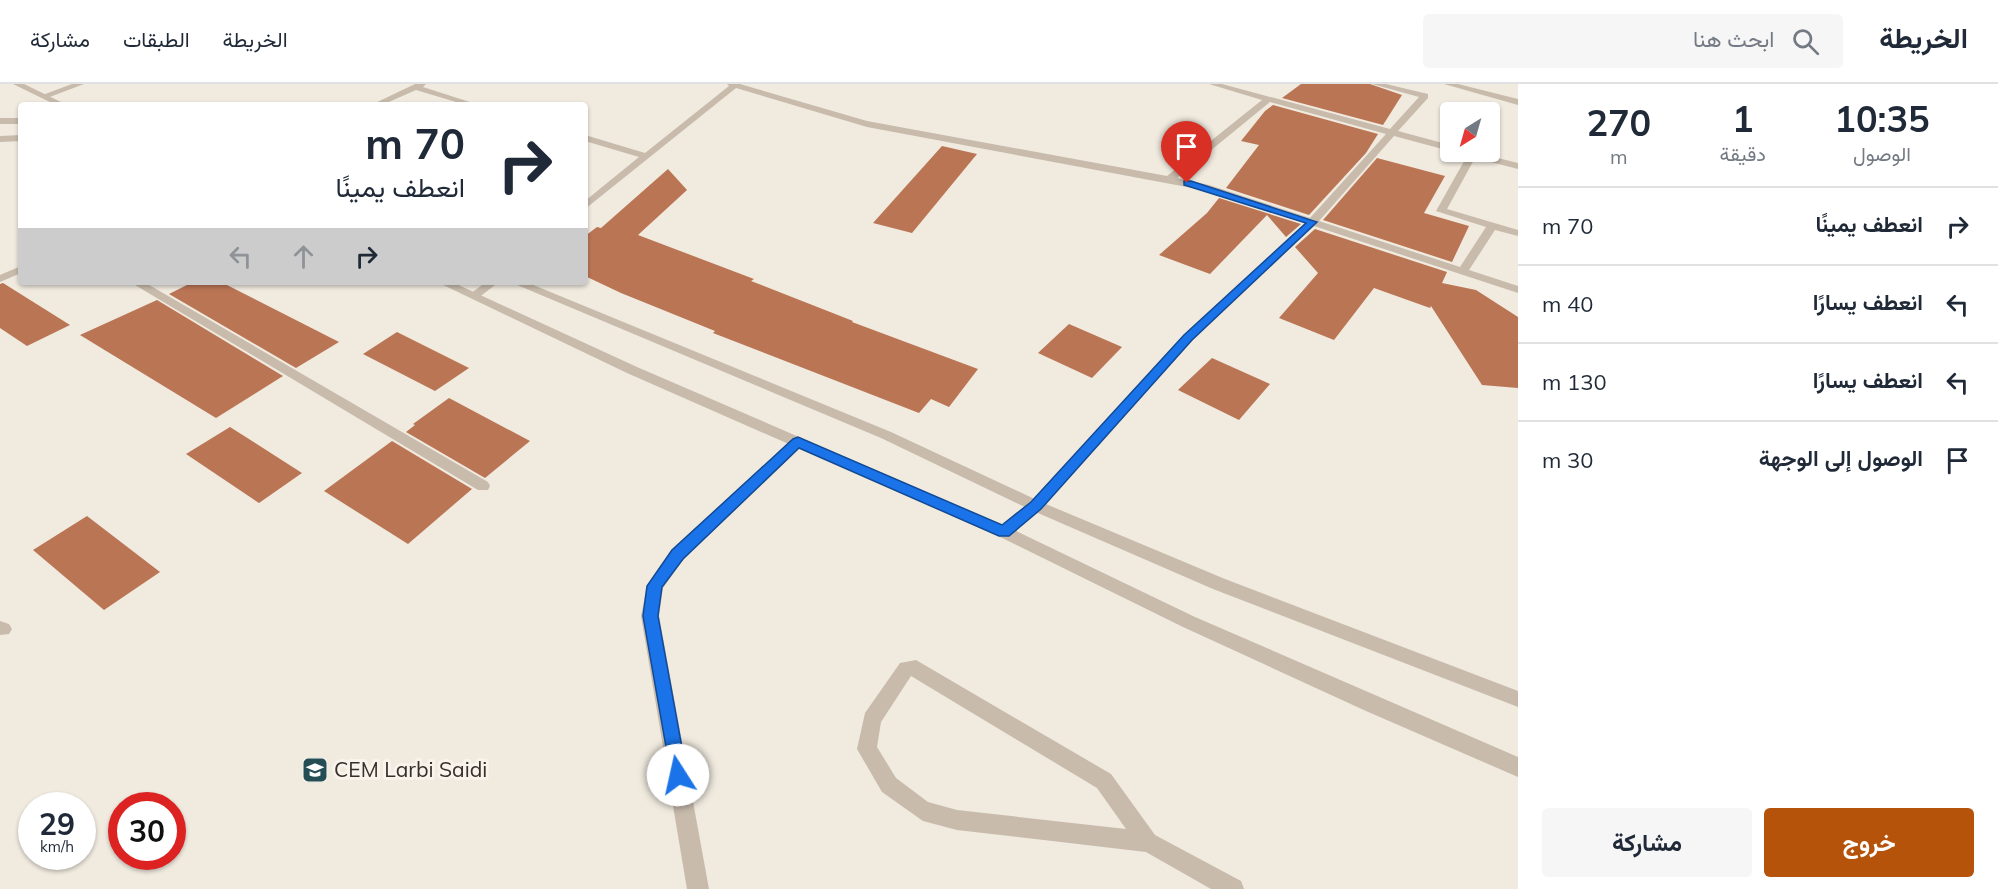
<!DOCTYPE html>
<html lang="ar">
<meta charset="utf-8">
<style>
:root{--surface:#fff;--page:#f6f6f7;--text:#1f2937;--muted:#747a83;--line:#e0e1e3;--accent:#b45309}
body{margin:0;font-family:Mulish,Vazirmatn,sans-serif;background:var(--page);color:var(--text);direction:rtl;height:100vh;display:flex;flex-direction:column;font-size:22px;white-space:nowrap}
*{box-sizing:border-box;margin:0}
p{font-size:20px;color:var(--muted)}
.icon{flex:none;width:33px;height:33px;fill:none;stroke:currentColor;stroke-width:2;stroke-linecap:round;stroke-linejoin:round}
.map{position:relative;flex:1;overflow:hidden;direction:ltr}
.side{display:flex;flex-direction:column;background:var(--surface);width:480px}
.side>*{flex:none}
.banner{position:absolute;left:18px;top:18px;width:570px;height:183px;border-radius:6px;box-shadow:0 2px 4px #0004;direction:rtl;background:#fff;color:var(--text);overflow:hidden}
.needle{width:39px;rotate:217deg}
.fabs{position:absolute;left:1440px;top:18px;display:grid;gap:12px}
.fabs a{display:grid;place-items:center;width:60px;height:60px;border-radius:6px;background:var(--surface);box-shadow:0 2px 4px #0004;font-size:30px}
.speed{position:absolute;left:18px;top:708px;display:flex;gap:12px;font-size:30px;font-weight:700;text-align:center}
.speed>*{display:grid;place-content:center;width:78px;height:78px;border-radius:50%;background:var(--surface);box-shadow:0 2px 4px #0004;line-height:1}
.speed small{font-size:15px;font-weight:400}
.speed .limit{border:9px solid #d22;background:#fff;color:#111}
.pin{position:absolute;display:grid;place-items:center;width:51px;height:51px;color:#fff;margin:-62px -26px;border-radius:50% 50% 50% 0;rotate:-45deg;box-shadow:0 0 6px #0007}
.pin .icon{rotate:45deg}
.me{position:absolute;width:66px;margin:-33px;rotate:350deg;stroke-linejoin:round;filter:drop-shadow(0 0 4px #0008)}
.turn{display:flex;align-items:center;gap:21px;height:126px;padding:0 24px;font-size:27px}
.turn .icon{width:78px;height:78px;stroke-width:2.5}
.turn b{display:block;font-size:42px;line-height:51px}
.lanes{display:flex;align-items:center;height:57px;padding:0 24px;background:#0003;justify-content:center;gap:30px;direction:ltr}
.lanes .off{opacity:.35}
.eta{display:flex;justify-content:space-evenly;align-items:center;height:102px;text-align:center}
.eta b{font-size:36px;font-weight:700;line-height:42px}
.primary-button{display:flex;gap:12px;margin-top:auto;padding:12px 24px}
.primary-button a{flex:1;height:69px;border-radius:6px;background:var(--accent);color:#fff;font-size:24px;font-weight:700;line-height:69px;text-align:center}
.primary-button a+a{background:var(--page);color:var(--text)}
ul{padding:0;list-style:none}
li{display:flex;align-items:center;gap:18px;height:78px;padding:0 24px;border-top:2px solid var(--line)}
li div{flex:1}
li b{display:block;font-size:22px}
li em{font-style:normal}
header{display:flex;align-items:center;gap:36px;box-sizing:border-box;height:84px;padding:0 30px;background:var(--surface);border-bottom:2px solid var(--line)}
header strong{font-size:28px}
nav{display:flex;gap:33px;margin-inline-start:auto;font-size:21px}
.search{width:420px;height:54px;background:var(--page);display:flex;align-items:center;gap:15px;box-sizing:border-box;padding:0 21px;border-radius:6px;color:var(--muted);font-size:22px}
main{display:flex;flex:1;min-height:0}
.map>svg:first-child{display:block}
.building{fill:#ba7554}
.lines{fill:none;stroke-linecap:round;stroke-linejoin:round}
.service{fill:#c8bbac;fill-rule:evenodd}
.minor{fill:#c8bbac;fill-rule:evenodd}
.tertiary{fill:#c8bbac;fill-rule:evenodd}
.route{fill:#1a73e8;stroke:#114b97;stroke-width:1.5}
.labels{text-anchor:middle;stroke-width:6;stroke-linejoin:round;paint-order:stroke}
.near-poi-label{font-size:21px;fill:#362f2a;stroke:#f8f3eb;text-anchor:start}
</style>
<header>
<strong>الخريطة</strong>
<div class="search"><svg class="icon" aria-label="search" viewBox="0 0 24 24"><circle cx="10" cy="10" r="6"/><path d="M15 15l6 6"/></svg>ابحث هنا</div>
<nav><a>الخريطة</a><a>الطبقات</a><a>مشاركة</a></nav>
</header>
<main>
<section class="side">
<div class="eta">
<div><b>10:35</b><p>الوصول</p></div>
<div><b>1</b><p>دقيقة</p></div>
<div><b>270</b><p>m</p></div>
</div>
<ul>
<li><svg class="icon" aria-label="right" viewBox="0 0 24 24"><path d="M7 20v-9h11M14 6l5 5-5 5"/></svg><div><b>انعطف يمينًا</b></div><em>70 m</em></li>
<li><svg class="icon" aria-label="left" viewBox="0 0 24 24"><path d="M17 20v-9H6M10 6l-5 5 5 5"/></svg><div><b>انعطف يسارًا</b></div><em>40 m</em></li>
<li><svg class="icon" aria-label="left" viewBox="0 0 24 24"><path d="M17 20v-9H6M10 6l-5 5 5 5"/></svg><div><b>انعطف يسارًا</b></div><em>130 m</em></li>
<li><svg class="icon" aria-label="arrive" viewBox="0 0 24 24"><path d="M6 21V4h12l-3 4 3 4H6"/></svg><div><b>الوصول إلى الوجهة</b></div><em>30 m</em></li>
</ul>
<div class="primary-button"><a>خروج</a><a>مشاركة</a></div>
</section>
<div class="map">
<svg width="1518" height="805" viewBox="0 0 1518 805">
<rect width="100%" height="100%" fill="#f0eadf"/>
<!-- building -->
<g class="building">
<path d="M1301,0h69l32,11 -19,30 -101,-27z"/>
<path d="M1273,21l105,29 -12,19 -57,62 -83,-27 33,-43 -18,-4 24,-30z"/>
<path d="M942,62l35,8 -65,79 -39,-10z"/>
<path d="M1377,74l68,18 -21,37 45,13 -17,36 -129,-42z"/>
<path d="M668,85l19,21 -49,45 116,44 -3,2 102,40 -1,1 126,47 -29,38 -18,-8 -12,14 -206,-80 2,-2 -94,-38 -36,-17v-40l12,-9 4,1z"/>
<path d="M1219,114l82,26 -15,13 -19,-22 -57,59 -51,-19 48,-42z"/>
<path d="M1315,145l132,43 -5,11 34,7 42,27v71l-36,-3 -51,-79 -1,2 -56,-20 -40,52 -55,-22 39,-45 -23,-26z"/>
<path d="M193,198h28l118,60 -43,26 -127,-74z"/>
<path d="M3,199l67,42 -43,21 -27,-18v-44z"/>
<path d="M157,216l126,76 -67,42 -136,-83z"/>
<path d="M1069,240l53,23 -30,31 -54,-25z"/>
<path d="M397,248l72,36 -34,23 -72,-37z"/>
<path d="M1212,274l58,26 -31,36 -61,-30z"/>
<path d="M449,314l81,43 -45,37 -79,-46 9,-7 -2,-1z"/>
<path d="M230,343l72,46 -43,30 -73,-49z"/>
<path d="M392,357l80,48 -64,55 -84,-53z"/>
<path d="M87,432l73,56 -56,38 -71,-60z"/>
</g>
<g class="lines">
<!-- service -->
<path class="service" d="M72,0h12l-37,14 -7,-2z"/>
<!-- minor -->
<g class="minor">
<path d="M415,0h11l-3,3 56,18h-13l-50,-15 -34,15h-11z"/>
<path d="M727,0h13l127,37 300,55 95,-76 -53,-16h13l168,45 29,-32 -47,-13h14l42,10v4l-30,33 52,14v6l-56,-15 -75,85 141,46 26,-40 -50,-16 31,-55 -10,-4h17l44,11v6l-43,-11 -28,51 71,21v6l-23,-6 -26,40 49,16v7l-204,-67 -122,115 -151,169 -31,26h-12l-2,-4 2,-4 33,-26 153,-167 121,-112 -102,-33 -336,-63 -131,-39 -151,121v-8l54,-44 -54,-16v-6l60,18 84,-67zM1270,18l116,32 -76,84 -101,-33 -32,-7z"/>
<path d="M1444,0h14l60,15v6z"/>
<path d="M21,182v7l-21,9v-7z"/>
<path d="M130,198h14l344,200 2,4 -2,4h-10z"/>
<path d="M486,198h13l-21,16h-8v-4z"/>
<path d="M798,353l7,5 -2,3 -120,115 -20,28 -4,28 50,273h-22l-46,-273 6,-30 24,-36 122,-111z"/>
<path d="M0,537l9,3 3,5 -3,5 -9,1z"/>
<path d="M916,576l195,114 44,61 86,46 3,8h-33l-65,-37 -189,-22 -34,-9 -41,-29 -25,-43 8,-36 35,-50zM911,592l186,112 29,41 -169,-19 -29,-8 -32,-24 -19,-31 4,-25z"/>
</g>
<!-- tertiary -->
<g class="tertiary">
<path d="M13,0h11l43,21h-11z"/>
<rect x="0" y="34" width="21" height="6"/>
<path d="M21,51v6l-21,1v-6z"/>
<path d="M437,198h15l185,85 373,161 185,89 323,140v20l-152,-66 -183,-84 -185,-91 -371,-163z"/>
<path d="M510,198h16l365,150 150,70 184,77 293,112v16l-305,-118 -182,-79 -150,-72z"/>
</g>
</g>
<!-- route -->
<path class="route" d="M1184,97h7l126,41 -125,118 -151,169 -32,27h-10l-200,-88 -116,111 -21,28 -4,29 29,159 -2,6 -7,3 -6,-3 -29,-165 4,-30 25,-36 121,-111 5,-2 204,88 29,-23 153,-167 122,-112 -122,-38z"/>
<!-- icons -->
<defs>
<g id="school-square" transform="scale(1.35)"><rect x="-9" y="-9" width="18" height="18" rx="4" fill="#244d54" stroke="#f8f3eb"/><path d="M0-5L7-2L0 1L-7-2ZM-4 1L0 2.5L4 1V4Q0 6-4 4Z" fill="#fff"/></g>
</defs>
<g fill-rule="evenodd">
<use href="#school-square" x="315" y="686"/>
</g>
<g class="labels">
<!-- near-poi labels -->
<g class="near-poi-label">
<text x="334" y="693">CEM Larbi Saidi</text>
</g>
</g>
</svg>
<div class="fabs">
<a><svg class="needle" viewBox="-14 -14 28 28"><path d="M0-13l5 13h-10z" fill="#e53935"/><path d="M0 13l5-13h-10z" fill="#747a83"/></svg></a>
</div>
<div class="speed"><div>29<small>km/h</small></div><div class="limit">30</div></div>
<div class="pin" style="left:1187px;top:99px;background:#d93025"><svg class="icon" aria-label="arrive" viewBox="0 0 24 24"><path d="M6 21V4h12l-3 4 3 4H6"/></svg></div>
<svg class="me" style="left:678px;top:691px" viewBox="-20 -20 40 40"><circle r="19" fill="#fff"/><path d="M0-13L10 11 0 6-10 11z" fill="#1a73e8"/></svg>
<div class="banner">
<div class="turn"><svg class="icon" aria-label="right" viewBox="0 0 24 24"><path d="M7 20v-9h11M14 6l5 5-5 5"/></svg><div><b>70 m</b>انعطف يمينًا</div></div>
<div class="lanes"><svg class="icon off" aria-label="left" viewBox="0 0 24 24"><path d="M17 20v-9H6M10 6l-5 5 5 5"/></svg><svg class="icon off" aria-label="ahead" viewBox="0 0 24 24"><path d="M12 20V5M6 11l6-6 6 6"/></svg><svg class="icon" aria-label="right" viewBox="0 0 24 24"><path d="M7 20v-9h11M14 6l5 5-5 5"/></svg></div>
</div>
</div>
</main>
